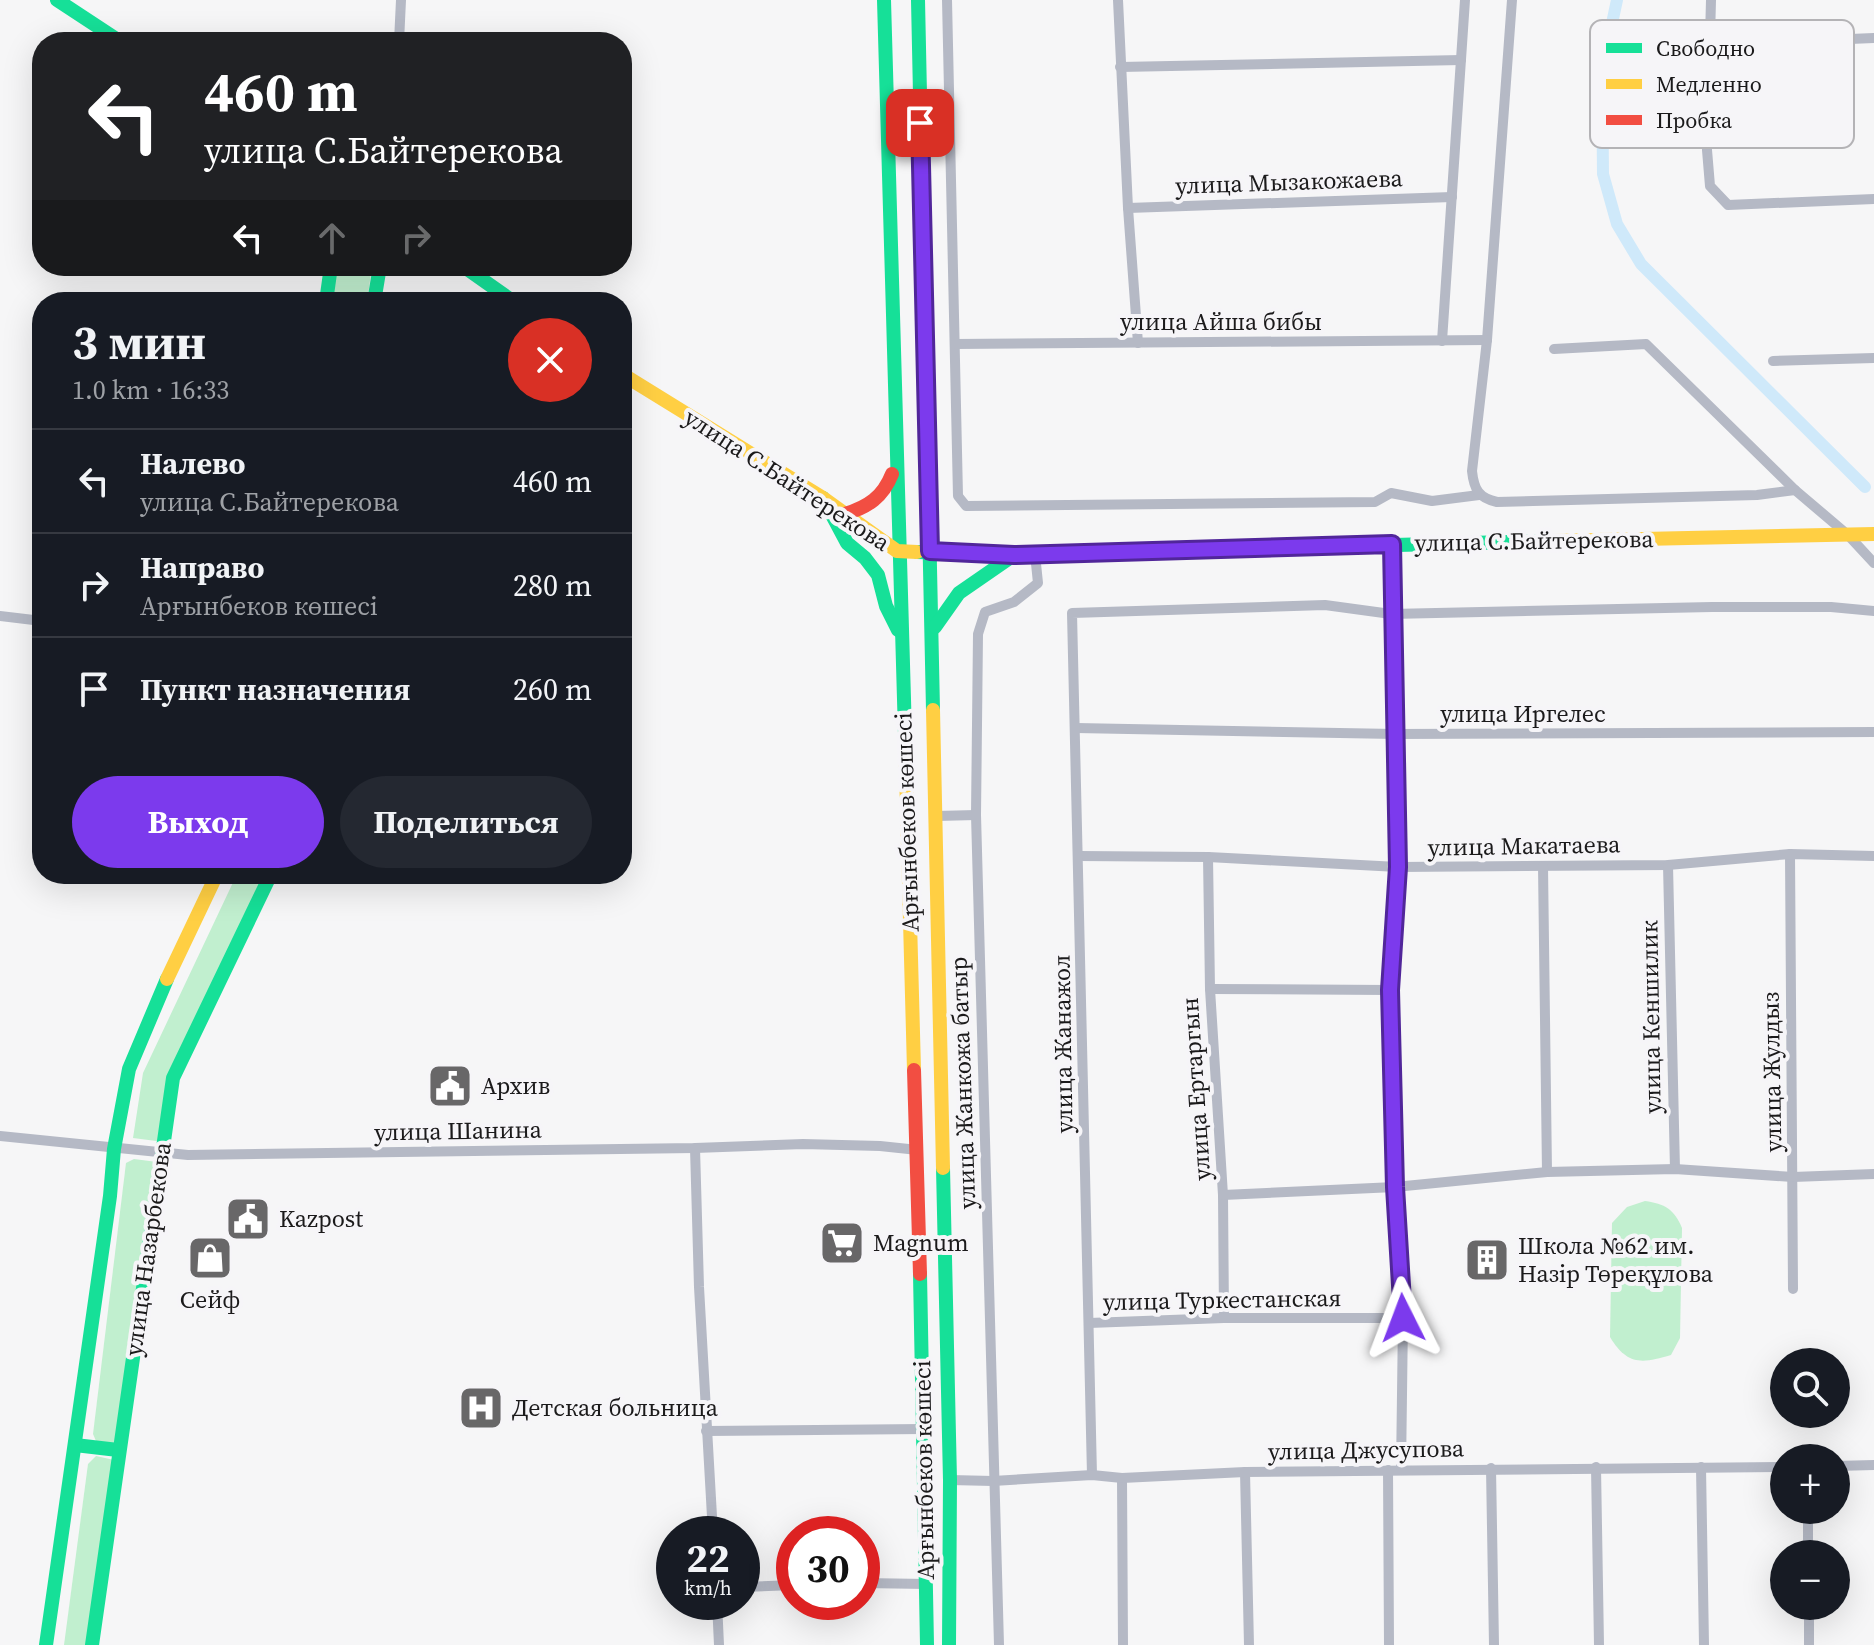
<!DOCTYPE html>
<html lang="ru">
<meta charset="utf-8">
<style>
:root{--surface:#171b24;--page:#242831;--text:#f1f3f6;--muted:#9ea1a6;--line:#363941;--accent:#7c3aed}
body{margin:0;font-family:"Source Serif 4",serif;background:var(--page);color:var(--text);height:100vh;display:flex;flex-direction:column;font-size:30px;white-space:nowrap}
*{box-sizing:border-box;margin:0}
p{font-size:26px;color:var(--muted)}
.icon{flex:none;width:44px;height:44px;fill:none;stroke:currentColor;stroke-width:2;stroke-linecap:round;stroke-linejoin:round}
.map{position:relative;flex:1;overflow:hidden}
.sheet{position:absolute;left:32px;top:292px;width:600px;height:592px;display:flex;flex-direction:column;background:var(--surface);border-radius:32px;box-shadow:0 8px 32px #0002}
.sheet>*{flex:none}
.banner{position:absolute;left:32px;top:32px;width:600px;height:244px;border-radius:32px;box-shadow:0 8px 32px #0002;background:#202124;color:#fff;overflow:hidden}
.tools{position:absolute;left:1770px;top:1348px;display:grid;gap:16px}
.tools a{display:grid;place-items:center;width:80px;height:80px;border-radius:50%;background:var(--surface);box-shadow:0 8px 32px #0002;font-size:40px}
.speed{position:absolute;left:656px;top:1516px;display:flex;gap:16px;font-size:40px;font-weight:700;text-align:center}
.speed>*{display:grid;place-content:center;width:104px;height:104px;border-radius:50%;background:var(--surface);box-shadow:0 8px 32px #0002;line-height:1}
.speed small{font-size:20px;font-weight:400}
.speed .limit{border:12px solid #d22;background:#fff;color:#111}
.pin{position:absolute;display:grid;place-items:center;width:68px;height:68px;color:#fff;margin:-34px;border-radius:16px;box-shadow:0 4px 12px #0006}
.me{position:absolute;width:88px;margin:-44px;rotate:357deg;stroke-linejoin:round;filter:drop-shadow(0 0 6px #0008)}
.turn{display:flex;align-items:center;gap:28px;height:168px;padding:0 40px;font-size:36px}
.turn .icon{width:104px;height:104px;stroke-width:2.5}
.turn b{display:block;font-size:56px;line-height:68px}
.lanes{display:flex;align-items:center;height:76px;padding:0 40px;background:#0003;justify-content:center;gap:40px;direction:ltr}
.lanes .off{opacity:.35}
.round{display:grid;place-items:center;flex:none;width:84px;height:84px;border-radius:42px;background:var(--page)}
.head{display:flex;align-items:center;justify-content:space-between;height:136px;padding:0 40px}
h1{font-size:48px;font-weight:700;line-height:60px}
.action{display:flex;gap:16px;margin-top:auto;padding:16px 40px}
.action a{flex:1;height:92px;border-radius:48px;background:var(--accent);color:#fff;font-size:32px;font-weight:700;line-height:92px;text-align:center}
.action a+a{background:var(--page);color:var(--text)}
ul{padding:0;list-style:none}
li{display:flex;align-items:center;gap:24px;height:104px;padding:0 40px;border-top:2px solid var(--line)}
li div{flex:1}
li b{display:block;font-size:30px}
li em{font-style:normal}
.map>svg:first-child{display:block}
.green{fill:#c1efcf}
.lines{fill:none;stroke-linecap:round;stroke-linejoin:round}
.canal{stroke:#cfe9fa;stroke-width:12}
.street{stroke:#b5b9c5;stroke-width:10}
.fast{stroke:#16e098;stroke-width:14}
.slow{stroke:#ffcf43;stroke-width:14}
.jam{stroke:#f24e42;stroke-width:14}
.route-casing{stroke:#51269a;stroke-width:20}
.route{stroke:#7c3aed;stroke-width:14}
.labels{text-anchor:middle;stroke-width:8;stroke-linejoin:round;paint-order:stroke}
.street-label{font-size:24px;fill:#1b1a1b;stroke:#f6f5f8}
.poi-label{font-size:24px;fill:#1b1a1b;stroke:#f6f5f8;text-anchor:start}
.key{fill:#f6f5f8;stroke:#b4b3b6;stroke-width:2}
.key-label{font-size:22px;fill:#1b1a1b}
</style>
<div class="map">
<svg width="1874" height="1645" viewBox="0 0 1874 1645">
<rect width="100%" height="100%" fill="#f6f6f7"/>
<!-- green -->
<g class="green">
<path d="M336,266h36l-5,36h-36z"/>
<path d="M237,874h35l-98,199 -10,69 -31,-4 10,-65z"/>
<path d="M134,1159l23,3 -38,282 -23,-3 -3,-7 33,-271z"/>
<path d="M1645,1201c20,3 29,8 37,27l-2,110 -9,17c-30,9 -44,10 -61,-18l2,-114 15,-16z"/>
<path d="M96,1456l18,4 -16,185h-34l24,-181z"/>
</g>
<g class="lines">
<!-- canal -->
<path class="canal" d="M1617,0l-15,70 1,104 14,50 24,40 224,223"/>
<!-- street -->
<g class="street">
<path d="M947,0l11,496 8,10 409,-4 16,-9 41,8 47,-6"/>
<path d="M1118,0l10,208 10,135"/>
<path d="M1512,0l-25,340 -15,131c2,19 7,27 25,31l260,-7 38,-5"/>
<path d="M1711,0l-4,150 3,36 18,19 146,-6"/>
<path d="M399,42l2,-42"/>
<path d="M1710,45l164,-7"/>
<path d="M1120,67l341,-7"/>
<path d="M1128,208l324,-11"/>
<path d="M1442,341l23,-341"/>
<path d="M955,344l532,-4"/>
<path d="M1554,349l92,-5 149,146 53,45 26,28"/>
<path d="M1773,361l101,-3"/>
<path d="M1392,544l6,323 -8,123 5,197 8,131 -2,152"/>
<path d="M0,616l42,5"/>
<path d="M1076,728l319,6 479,-2"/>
<path d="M937,816l39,-1"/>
<path d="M1790,854l3,435"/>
<path d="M1079,856l129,1 190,10 270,-2 122,-11 84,2"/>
<path d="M1208,857l2,132 13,206 1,123"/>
<path d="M1668,865l7,304"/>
<path d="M1543,866l4,306"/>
<path d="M1210,989l180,1"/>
<path d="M0,1136l188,19 507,-7 108,-4 77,2 38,4"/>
<path d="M695,1148l4,139 14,247"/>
<path d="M1223,1195l172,-8 152,-15 128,-3 118,8 81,-3"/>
<path d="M1089,1323l135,-5h179"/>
<path d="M706,1431l218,-2"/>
<path d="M1836,1466l38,-1"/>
<path d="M1596,1467l3,178"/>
<path d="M1701,1467l3,178"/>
<path d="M1491,1468l3,177"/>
<path d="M1388,1470l1,175"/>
<path d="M1245,1472l4,173"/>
<path d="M1092,1475l-20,-862 253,-8 66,9 321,-7h119l43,4"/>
<path d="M1122,1478l1,167"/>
<path d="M950,1480l43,1 99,-6 30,3 123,-6 539,-5"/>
<path d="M1808,1510v44"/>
<path d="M862,1583l65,1"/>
<path d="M742,1587l52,-2"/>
<path d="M717,1602l2,43"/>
<path d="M1809,1606v39"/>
<path d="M999,1645l-23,-830 2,-181 7,-22 29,-10 24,-19 -3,-29"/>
</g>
<!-- fast -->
<g class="fast">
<path d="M57,0l64,42"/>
<path d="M884,0l21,734"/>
<path d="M918,0l15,710"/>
<path d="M463,266l51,36"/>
<path d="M326,302l5,-36"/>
<path d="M374,302l6,-36"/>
<path d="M823,498l24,45 18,15 13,17 8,31 12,24"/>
<path d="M917,552l97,3 536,-14"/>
<path d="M935,627l24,-34 55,-38"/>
<path d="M943,1168l7,312 -1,165"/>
<path d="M920,1274l7,371"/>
<path d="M75,1445l43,5"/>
<path d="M46,1645l64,-449 4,-47 15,-80 38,-90"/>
<path d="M92,1645l81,-567 98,-204"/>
</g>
<!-- slow -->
<g class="slow">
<path d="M622,374l201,124 74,53 20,1"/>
<path d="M1550,541l324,-7"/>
<path d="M933,710l10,458"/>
<path d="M905,734l9,336"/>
<path d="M167,979l50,-105"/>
</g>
<!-- jam -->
<g class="jam">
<path d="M845,514c23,-7 38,-17 47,-40"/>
<path d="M914,1070l6,204"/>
</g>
</g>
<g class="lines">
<!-- route casing -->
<g class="route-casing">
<path id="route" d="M920,123l10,428 84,4 378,-11 6,323 -8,123 5,197 8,131"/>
</g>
<!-- route -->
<use href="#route" class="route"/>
</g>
<!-- icons -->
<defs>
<g id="civic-square" transform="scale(2.3)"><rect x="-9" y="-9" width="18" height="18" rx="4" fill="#686768" stroke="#f6f5f8"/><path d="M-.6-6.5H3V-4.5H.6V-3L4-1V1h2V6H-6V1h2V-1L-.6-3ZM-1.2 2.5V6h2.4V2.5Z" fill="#fff"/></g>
<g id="supermarket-square" transform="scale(2.3)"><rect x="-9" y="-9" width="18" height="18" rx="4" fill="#686768" stroke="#f6f5f8"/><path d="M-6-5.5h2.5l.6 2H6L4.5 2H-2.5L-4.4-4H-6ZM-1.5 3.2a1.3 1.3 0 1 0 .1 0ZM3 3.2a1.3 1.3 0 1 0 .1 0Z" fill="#fff"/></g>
<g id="shop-square" transform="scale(2.3)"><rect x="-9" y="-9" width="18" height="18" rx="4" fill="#686768" stroke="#f6f5f8"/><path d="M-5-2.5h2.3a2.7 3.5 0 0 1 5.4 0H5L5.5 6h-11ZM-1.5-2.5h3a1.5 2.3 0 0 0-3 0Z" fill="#fff"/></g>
<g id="building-square" transform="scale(2.3)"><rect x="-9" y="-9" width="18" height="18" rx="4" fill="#686768" stroke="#f6f5f8"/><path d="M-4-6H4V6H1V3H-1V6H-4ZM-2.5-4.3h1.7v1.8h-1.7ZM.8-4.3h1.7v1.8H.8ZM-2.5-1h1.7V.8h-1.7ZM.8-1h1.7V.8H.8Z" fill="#fff"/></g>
<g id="hospital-square" transform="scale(2.3)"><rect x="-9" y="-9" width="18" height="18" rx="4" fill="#686768" stroke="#f6f5f8"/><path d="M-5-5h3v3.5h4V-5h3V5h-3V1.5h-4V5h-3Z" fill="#fff"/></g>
</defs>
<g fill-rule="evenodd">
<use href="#civic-square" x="450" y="1086"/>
<use href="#civic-square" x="248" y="1219"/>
<use href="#supermarket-square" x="842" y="1243"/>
<use href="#shop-square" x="210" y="1258"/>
<use href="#building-square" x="1487" y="1260"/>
<use href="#hospital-square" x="481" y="1408"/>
</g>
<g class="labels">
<!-- street labels -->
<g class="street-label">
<text transform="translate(1289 182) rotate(-2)" y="8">улица Мызакожаева</text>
<text x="1221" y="330">улица Айша бибы</text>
<text transform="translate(787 480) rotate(33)" y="8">улица С.Байтерекова</text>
<text transform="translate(1534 541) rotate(-1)" y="8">улица С.Байтерекова</text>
<text x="1523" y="722">улица Иргелес</text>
<text transform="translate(907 822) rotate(-92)" y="8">Арғынбеков көшесі</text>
<text transform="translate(1524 846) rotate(-1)" y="8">улица Макатаева</text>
<text transform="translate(1651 1017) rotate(-91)" y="8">улица Кеншилик</text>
<text transform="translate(1063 1044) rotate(-91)" y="8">улица Жанажол</text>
<text transform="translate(1772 1072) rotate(-91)" y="8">улица Жулдыз</text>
<text transform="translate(963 1083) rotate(-92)" y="8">улица Жанкожа батыр</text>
<text transform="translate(1196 1089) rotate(-94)" y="8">улица Ертаргын</text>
<text transform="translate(458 1131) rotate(-1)" y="8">улица Шанина</text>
<text transform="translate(148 1249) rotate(-82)" y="8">улица Назарбекова</text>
<text transform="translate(1222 1300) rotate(-1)" y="8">улица Туркестанская</text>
<text transform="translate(1366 1450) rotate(-1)" y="8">улица Джусупова</text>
<text transform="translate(924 1470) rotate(-91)" y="8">Арғынбеков көшесі</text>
</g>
<!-- poi labels -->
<g class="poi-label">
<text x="481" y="1094">Архив</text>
<text x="279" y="1227">Kazpost</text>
<text x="873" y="1251">Magnum</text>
<text x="1518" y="1254">Школа №62 им.<tspan x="1518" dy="28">Назір Төреқұлова</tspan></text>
<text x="210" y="1308" text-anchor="middle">Сейф</text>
<text x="512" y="1416">Детская больница</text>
</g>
</g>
<!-- legend -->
<rect x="1590" y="20" width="264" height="128" rx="12" class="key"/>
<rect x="1606" y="43" width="36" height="10" fill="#16e098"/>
<rect x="1606" y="79" width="36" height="10" fill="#ffcf43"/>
<rect x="1606" y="115" width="36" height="10" fill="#f24e42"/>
<g class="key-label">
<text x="1656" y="56">Свободно</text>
<text x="1656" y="92">Медленно</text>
<text x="1656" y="128">Пробка</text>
</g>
</svg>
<div class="tools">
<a><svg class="icon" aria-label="search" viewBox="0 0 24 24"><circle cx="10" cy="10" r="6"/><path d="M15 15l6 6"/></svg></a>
<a>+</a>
<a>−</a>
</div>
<div class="speed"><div>22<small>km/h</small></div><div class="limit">30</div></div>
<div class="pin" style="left:920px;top:123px;background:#d93025"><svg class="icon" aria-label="arrive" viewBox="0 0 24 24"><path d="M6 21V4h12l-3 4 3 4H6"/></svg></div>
<svg class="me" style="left:1403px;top:1318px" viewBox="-20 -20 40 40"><path d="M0-17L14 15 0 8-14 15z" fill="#7c3aed" stroke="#fff" stroke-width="4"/></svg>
<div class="banner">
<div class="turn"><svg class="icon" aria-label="left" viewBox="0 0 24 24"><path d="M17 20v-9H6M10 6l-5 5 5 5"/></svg><div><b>460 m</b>улица С.Байтерекова</div></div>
<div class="lanes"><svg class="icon" aria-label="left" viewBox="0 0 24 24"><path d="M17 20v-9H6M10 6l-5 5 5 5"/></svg><svg class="icon off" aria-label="ahead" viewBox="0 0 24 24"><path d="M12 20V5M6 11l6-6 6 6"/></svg><svg class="icon off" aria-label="right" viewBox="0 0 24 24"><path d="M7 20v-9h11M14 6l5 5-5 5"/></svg></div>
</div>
<section class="sheet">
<div class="head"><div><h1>3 мин</h1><p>1.0 km · 16:33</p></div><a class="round" style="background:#d93025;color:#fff"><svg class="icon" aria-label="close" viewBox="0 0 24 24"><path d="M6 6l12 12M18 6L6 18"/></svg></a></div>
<ul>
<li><svg class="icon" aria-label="left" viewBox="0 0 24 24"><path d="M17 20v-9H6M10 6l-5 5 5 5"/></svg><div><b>Налево</b><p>улица С.Байтерекова</p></div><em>460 m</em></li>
<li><svg class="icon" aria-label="right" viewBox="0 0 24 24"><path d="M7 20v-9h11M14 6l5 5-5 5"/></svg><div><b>Направо</b><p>Арғынбеков көшесі</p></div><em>280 m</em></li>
<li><svg class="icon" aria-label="arrive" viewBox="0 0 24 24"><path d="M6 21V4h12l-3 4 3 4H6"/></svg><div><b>Пункт назначения</b></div><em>260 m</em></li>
</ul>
<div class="action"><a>Выход</a><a>Поделиться</a></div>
</section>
</div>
